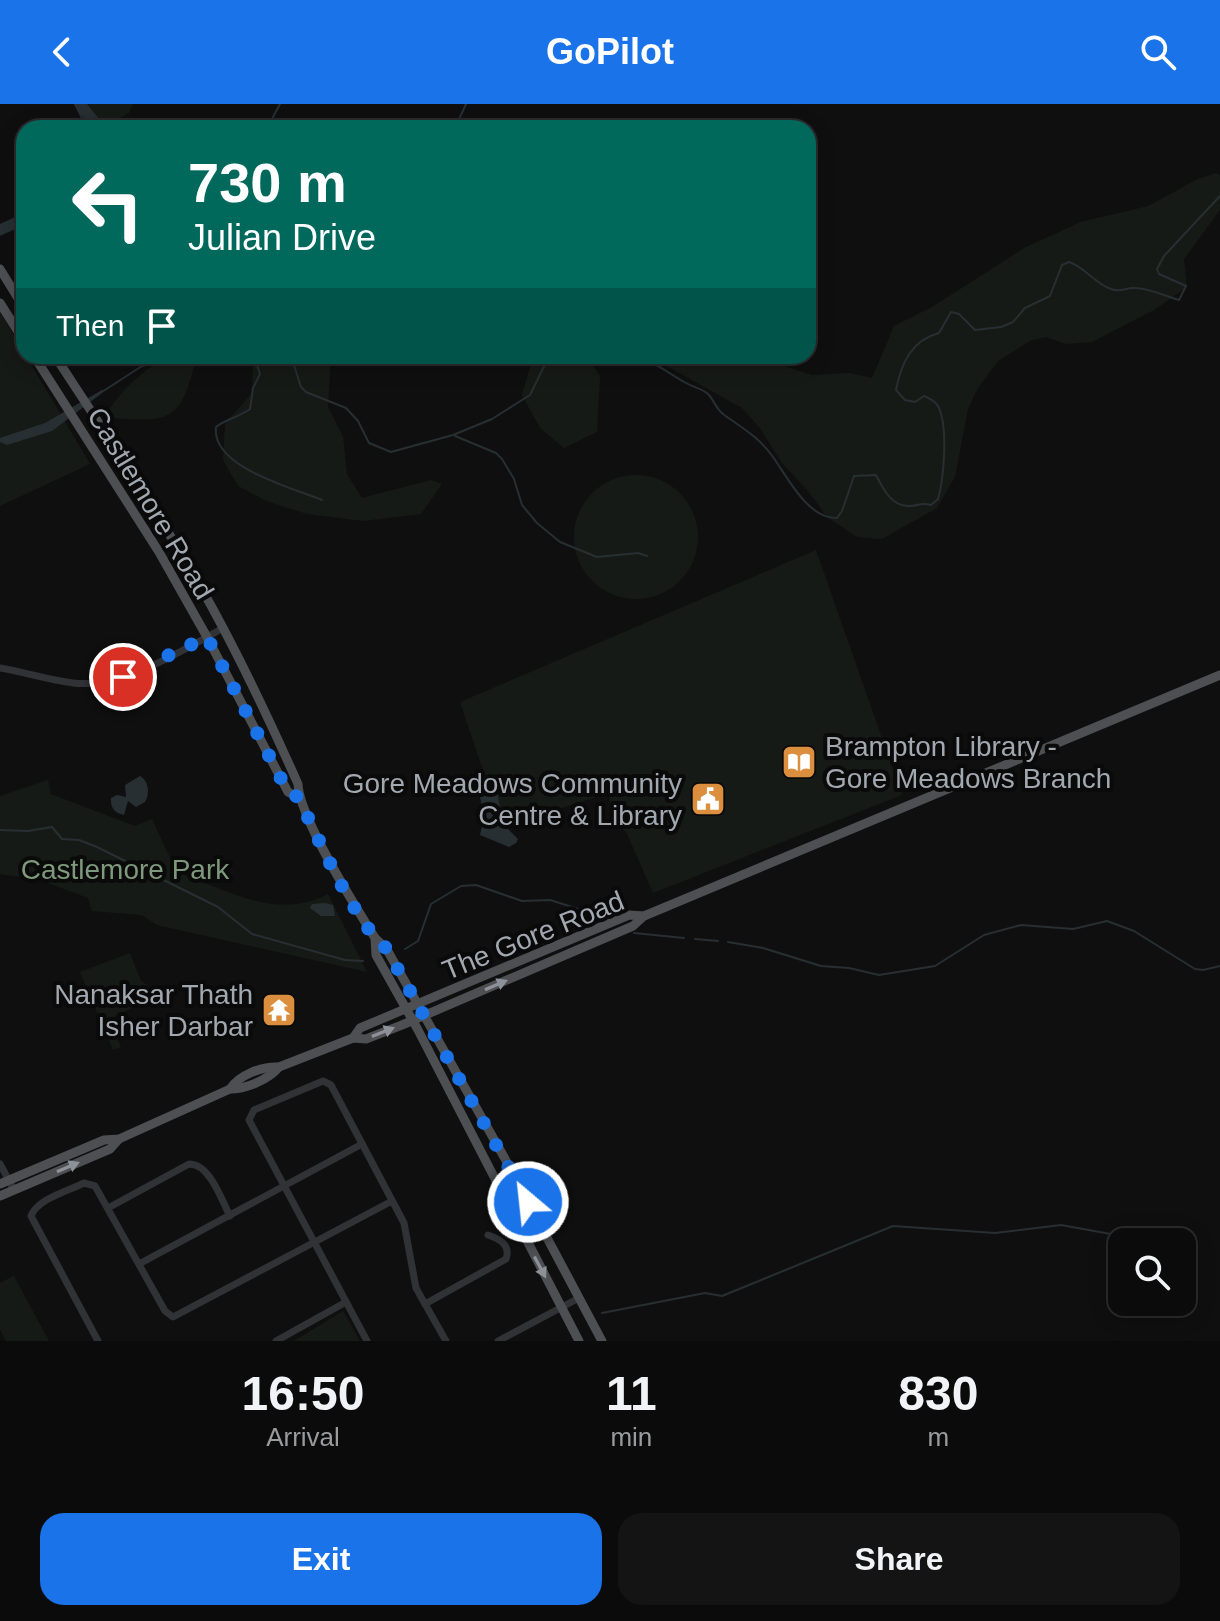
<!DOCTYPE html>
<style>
:root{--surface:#0b0b0c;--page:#141415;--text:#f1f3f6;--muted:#9a9b9d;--line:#2b2b2d;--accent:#1a73e8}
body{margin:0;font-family:Helvetica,sans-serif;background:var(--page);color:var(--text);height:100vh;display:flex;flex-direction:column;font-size:30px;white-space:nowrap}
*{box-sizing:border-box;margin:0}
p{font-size:26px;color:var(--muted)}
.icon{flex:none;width:44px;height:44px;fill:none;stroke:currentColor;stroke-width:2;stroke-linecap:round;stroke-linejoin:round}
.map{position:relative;height:1237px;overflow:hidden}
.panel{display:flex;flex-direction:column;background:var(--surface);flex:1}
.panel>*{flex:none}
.guide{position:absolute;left:16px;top:16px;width:800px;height:244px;border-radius:24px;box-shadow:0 4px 20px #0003,0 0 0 2px var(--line);background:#00695c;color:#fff;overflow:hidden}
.tools{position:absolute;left:1108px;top:1124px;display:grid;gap:16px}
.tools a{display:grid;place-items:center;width:88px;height:88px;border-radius:16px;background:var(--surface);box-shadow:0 4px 20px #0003,0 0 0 2px var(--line);font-size:40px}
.pin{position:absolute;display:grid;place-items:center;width:68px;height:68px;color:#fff;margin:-34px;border:4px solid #fff;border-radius:50%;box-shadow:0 2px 8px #0007}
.me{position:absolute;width:88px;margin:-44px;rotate:332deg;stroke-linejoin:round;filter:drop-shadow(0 0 6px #0008)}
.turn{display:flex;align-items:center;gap:28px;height:168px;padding:0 40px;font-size:36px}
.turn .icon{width:104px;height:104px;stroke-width:2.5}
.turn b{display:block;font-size:56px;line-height:68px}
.then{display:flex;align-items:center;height:76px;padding:0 40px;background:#0003;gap:16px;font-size:30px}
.eta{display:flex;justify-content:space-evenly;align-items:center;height:136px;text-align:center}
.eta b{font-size:48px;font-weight:700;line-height:56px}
.primary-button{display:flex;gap:16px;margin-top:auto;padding:16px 40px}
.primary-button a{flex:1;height:92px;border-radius:24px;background:var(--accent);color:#fff;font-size:32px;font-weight:700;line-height:92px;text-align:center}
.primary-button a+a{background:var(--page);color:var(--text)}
header{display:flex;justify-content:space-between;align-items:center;height:104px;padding:0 40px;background:var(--accent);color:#fff;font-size:36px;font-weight:700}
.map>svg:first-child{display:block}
.green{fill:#161a16}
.water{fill:#272f32}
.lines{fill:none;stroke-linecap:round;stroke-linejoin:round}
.stream{stroke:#272f32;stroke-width:2}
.river{stroke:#272f32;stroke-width:11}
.minor{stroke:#313235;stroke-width:7}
.major{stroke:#4d4f53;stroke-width:9}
.oneway{fill:#8d9298}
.route{stroke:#1a73e8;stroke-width:14;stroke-dasharray:0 25.2}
.labels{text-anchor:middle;stroke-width:8;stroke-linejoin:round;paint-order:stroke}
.street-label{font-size:28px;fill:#a2a8af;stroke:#0a0a0b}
.poi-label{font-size:28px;fill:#a2a8af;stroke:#0a0a0b;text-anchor:end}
.park-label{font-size:28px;fill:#7e997b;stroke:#0a0a0b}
</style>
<header><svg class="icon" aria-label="back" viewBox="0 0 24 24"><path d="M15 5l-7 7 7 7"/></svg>GoPilot<svg class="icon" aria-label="search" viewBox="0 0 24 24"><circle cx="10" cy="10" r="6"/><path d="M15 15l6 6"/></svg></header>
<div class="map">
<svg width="1220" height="1237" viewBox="0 0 1220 1237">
<rect width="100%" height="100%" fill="#0f0f10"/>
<!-- green -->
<g class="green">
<path d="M80,0h53l-4,9 -24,12z"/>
<path d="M1216,69l4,2v35l-36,49 3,28 -33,23 -62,32 -26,2 -20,-7 -16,4 -32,20 -20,27 -10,21 -13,68 -18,31 -55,31 -25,-2 -30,-20 -19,-26 -26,-28 -23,-36 -17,-19 -79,-44 -22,-8h112l59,19 38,-2 22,5 22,-52 38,-19 94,-60 55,-25 67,-16 50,-27z"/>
<path d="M0,208l90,152 -90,42z"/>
<path d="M168,252h20l6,10c-15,64 -34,53 -90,52 16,-28 37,-46 64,-62z"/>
<path d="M253,252h78l-3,51 15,29 4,38 15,24 69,-18 11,4 -21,30 -58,7 -56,-7 -41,-13 -28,-15 -15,-26 2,-36 27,-31z"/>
<path d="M533,252h53l14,20 -3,56 -33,16 -24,-20 -18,-33z"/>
<circle cx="636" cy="433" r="62"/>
<path d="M816,446l86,245 -249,98 -26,-59 -16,-21 -2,-20 -107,34 -42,-125z"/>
<path d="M48,676l3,14 84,32 17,-7c9,17 16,41 30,54 7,6 19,9 28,12 40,16 77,30 118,9l39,78 -210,-47 -15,-10 -50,-4 -4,-13 -48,-18 -40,-6v-78z"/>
<path d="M130,849l11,28 9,6 4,10 -45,22 12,28 -8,3 -33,-78z"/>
<path d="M14,1172l35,65h-43l-6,-12v-46z"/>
<path d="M343,1207l17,30h-67l4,-2z"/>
</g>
<!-- water -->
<g class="water">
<path d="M102,286h4l-54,41 -45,14 -7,-3v-4l45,-15z"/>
<path d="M140,672c9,5 10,18 5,26l-9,5 -8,-6 -4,14c-9,-2 -14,-7 -13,-17l6,-3 9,2 -1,-12z"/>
<path d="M496,679l5,31 7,15 10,10 -2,4 -7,4 -29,-12 4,-18 -4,-20 6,-10z"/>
<path d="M325,799l8,2 2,11h-14l-11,-8 2,-4z"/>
</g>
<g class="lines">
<!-- stream -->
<g class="stream">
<path d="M75,0l8,16 20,8"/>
<path d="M272,24l1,-11 7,-13"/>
<path d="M455,24l11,-24"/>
<path d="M246,252l10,6 4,12 -7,14 -3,21c-11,8 -24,10 -34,18 -5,40 77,61 106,73"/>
<path d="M291,252l10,31 5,5 40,16 12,13 11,22 22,9 62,-17 39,-16 38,-24 19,-39"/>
<path d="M638,252c18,7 32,18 48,27 7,4 17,6 22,11 6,6 8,15 15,20 19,14 36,23 50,43 15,21 35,62 64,61l5,-7 12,-35 22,-1c7,13 15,32 34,31 9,0 11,-4 21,-1l7,-6c6,-21 10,-71 1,-91 -3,-7 -9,-9 -15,-12l-9,6 -10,-2 -9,-10c5,-27 16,-50 43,-57l12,-21 8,2 16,16 26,-3 12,-5 12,-14 25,-12 12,-31 7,-3c16,5 25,21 42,27 10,4 15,-2 24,-1 14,0 30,8 44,12l7,-14 -27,-12 -2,-5 7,-13 56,-60"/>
<path d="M105,286l37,-24 37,-10"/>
<path d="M455,332l41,17 6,6 12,20 8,26 15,18 23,19 37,15 41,-4 9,3"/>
<path d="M0,726l28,1 24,-4 10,12 17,1 18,7 121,60 34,27 93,26 18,1"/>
<path d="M634,829l50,5"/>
<path d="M695,835l23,2"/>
<path d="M728,838l35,6 58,18 28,2 30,7 56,-9 49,-31 37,-10 52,4 34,-8 27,10 61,38 8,1 17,-4"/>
<path d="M405,845l13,-8 13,-37 30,-18 15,-1 46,16 28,-1 54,17"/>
<path d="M602,1209l103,-20 17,3 171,-70 102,7 66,-8 94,17"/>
</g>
<!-- river -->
<g class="river">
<path d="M80,0l19,24"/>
<path d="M0,126l24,-11"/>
</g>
<!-- minor -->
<g class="minor">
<path d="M0,564c24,4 48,12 73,15 48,6 109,-32 150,-55"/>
<path d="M0,1060l14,26"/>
<path d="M108,1104l81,-44c21,0 32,35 41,52"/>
<path d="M139,1160l223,-120"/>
<path d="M425,1200l81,-45c5,-14 -6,-20 -18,-24"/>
<path d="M98,1237l-67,-125c6,-17 37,-25 53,-33l11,3 70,125 8,6 219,-116"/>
<path d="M276,1237l70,-39"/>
<path d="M367,1237l-118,-221 5,-10 69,-29 8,4 73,138 12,65 30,53"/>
<path d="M498,1237l81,-43"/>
</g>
<!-- major -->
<g class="major">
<path d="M0,165l24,39"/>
<path d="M0,199l24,38"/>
<path d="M34,252l125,196 48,85 81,155 10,5"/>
<path d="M55,252c51,78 103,156 149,237 35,62 65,126 94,191 1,33 57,122 77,154l11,10 118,209 98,184"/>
<path d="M375,834l1,17 42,75 161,311"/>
<path d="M353,934l7,-10 269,-113 15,1"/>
<path d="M230,985c9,-14 32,-23 49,-22"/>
<path d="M0,1080l104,-44 15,-1 111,-50c16,0 38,-9 49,-22l74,-29 13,1 36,-14 231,-99 11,-10 576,-241"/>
<path d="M0,1092l110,-47 9,-10"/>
</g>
</g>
<!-- one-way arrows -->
<defs><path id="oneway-solid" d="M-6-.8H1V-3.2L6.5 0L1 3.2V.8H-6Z" transform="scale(2)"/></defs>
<g class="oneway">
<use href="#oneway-solid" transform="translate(496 881) rotate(-23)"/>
<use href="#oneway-solid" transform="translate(383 928) rotate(-22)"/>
<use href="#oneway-solid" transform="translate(68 1063) rotate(-23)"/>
<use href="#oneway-solid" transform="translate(540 1163) rotate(62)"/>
</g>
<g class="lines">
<!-- route -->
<path class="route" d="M123,573l84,-40 81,155 10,5c20,40 56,125 88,151l142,254"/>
</g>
<!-- icons -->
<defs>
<g id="library-square" transform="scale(1.8)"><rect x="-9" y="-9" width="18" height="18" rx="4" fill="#da8e3e" stroke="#0a0a0b"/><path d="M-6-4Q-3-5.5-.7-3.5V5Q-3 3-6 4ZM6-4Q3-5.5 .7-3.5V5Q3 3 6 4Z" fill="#fff"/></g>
<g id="civic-square" transform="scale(1.8)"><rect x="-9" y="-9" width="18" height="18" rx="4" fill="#da8e3e" stroke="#0a0a0b"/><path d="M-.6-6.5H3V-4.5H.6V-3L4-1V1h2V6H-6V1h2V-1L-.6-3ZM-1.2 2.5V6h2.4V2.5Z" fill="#fff"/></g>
<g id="temple-square" transform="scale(1.8)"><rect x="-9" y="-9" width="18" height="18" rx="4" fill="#da8e3e" stroke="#0a0a0b"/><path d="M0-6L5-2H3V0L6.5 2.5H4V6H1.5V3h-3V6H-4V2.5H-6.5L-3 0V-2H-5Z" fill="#fff"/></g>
</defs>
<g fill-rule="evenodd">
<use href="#library-square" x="799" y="658"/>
<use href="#civic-square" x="708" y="695"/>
<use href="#temple-square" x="279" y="906"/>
</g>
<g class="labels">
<!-- street labels -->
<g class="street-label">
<text transform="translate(151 399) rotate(59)" y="10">Castlemore Road</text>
<text transform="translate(533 831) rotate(-22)" y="10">The Gore Road</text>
</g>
<!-- poi labels -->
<g class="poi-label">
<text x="825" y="652" text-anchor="start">Brampton Library -<tspan x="825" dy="32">Gore Meadows Branch</tspan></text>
<text x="682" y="689">Gore Meadows Community<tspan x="682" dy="32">Centre &amp; Library</tspan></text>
<text x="253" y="900">Nanaksar Thath<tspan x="253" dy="32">Isher Darbar</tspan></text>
</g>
<!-- park labels -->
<g class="park-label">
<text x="125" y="775">Castlemore Park</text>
</g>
</g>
</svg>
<div class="tools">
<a><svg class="icon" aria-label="search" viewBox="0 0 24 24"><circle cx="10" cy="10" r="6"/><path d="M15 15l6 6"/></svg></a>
</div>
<div class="pin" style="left:123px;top:573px;background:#d93025"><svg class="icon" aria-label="arrive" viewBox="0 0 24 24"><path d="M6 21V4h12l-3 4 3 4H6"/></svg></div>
<svg class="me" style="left:528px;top:1098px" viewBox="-20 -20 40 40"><circle r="17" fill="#1a73e8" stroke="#fff" stroke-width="3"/><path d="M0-11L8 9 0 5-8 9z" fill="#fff"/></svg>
<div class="guide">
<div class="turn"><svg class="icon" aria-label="left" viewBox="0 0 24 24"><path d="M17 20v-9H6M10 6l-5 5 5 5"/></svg><div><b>730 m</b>Julian Drive</div></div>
<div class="then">Then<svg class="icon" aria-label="arrive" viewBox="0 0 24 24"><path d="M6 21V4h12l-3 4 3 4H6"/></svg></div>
</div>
</div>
<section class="panel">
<div class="eta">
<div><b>16:50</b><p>Arrival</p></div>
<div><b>11</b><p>min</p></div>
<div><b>830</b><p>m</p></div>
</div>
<div class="primary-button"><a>Exit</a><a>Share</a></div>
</section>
